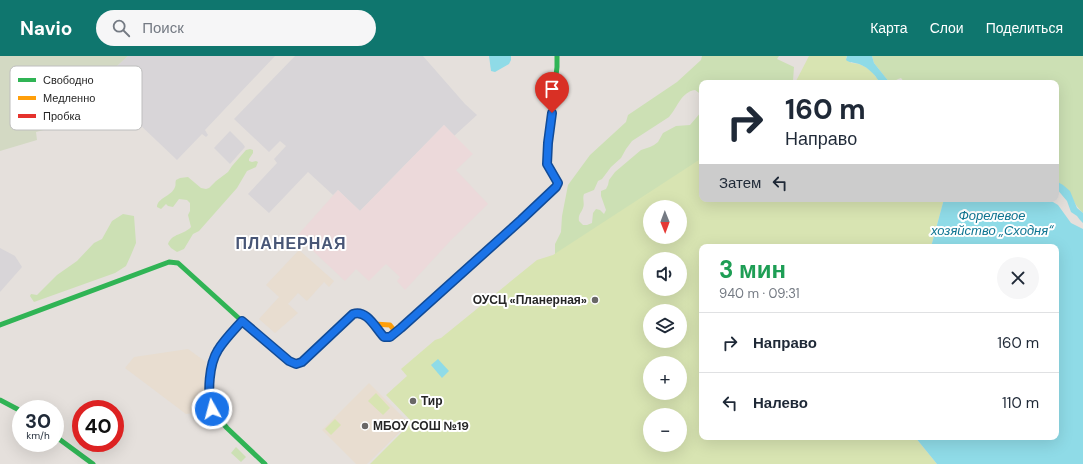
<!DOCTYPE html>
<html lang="ru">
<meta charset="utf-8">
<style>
:root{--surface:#fff;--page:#f6f6f7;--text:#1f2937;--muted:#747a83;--line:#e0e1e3;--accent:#0f766e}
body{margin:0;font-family:"DM Sans",sans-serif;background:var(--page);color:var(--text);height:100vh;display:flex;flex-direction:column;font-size:15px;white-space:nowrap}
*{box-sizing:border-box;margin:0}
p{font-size:13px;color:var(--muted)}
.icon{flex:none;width:22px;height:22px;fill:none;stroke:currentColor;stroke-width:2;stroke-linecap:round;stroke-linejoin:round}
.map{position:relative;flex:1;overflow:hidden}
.side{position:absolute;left:699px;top:188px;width:360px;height:196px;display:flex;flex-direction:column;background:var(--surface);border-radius:8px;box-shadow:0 4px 16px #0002}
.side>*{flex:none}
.top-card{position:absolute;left:699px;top:24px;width:360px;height:122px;border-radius:8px;box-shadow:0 4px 16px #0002;background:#fff;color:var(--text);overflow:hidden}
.needle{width:26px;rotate:179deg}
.buttons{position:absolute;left:643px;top:144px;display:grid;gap:8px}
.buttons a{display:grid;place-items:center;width:44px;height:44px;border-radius:50%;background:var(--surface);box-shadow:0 4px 16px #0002;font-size:20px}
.speed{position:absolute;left:12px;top:344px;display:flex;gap:8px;font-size:20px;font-weight:700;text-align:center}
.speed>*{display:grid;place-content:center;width:52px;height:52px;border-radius:50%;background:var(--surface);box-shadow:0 4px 16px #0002;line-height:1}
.speed small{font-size:10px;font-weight:400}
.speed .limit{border:6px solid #d22;background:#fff;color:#111}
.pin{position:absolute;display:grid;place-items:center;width:34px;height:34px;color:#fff;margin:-41px -17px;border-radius:50% 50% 50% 0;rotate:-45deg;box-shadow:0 0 4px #0007}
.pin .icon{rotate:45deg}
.me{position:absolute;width:44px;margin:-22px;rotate:353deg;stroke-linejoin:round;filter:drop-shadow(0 0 3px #0008)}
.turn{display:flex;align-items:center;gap:14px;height:84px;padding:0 20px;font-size:18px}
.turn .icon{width:52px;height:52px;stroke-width:2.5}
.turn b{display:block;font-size:28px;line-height:34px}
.then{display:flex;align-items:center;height:38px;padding:0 20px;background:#0003;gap:8px;font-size:15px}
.round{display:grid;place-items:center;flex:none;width:42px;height:42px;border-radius:21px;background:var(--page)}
.head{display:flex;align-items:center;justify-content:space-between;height:68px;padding:0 20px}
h1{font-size:24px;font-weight:700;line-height:30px;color:#1e9e55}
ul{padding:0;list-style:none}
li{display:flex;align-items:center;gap:12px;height:60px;padding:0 20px;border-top:1px solid var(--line)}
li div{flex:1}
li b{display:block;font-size:15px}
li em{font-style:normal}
header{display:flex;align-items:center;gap:24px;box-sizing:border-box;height:56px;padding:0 20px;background:var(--accent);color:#fff}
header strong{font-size:19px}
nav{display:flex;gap:22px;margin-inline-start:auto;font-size:14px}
.search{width:280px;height:36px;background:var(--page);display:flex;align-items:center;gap:10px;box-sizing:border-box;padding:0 14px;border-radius:22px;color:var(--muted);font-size:15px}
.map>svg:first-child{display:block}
.industrial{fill:#d8d5d8}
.education{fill:#e8ddd0}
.medical{fill:#ecd9da}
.green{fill:#cce0b4}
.cemetery{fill:#d3d9c3}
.pitch{fill:#d8e4b2;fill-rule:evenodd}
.water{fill:#8fdbe7}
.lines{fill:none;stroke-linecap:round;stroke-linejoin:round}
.fast{stroke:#30b455;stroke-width:5}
.slow{stroke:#ff9f0a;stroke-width:5}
.jam{stroke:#e5322d;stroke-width:5}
.route-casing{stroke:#114b97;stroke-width:10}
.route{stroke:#1a73e8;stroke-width:7}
.poi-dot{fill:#696766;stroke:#fff;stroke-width:1.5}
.labels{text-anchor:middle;stroke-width:4;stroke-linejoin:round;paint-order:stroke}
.poi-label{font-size:12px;font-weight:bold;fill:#262626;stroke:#fff;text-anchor:start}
.water-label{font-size:13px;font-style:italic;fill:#0f7592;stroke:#fff}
.district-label{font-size:16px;font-weight:bold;letter-spacing:1px;fill:#485676;stroke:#fff}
.key{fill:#fff;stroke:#bebebe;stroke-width:1}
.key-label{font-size:11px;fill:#262626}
</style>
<header>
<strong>Navio</strong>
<div class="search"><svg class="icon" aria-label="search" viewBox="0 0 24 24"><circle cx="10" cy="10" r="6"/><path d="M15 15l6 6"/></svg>Поиск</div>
<nav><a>Карта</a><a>Слои</a><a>Поделиться</a></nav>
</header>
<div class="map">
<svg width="1083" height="408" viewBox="0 0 1083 408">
<rect width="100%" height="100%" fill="#e5e0dc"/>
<!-- industrial -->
<g class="industrial">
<path d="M128,0h147l-70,74 3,5 -2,2 -4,-3 -25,26 -80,-76z"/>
<path d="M295,0h128l42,48 12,11 -23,21 -10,-11 -84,86 -22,-21 -5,5 -25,-23 -39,41 -21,-19 29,-31 -3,-4 12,-13 -6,-5 -11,11 -35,-33z"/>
<path d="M230,75l13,13 2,3 -15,17 -16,-16z"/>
<path d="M0,192l15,8 7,11 -22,25z"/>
</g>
<!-- education -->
<g class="education">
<path d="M299,194l35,31 -5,6 -5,-5 -17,19 -9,-8 -10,11 10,9 -23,20 -16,-14 20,-22 -13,-12z"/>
<path d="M188,293l18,13 1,42 -6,8 -15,2 -61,-46 9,-11z"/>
<path d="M369,327l40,40 -42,41h-11l-34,-34z"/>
</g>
<!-- medical -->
<path class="medical" d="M444,69l29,29 -17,16 32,34 -37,36 -46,50 -8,-9 3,-4 -14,-13 -17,17 -13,-12 -11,12 -48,-45 41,-46 22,21z"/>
<!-- green -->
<g class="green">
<path d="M702,0h77l-2,3 17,8 -1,14 -3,2h-88v12l-7,-5c-14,2 -17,17 -26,27l-37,24 -6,8 -5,9 -10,9 -9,12 -4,2 -4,9 -10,4c-2,5 1,9 -1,14 -2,5 -5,7 -4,13l4,4h4l5,-2 1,-10 3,-4 4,1 4,4 2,-4 -5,-14v-5l5,-2 2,-4 1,-5 6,-8 26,-22 9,-3 4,-2 4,-3 5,-9 13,-7 14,-1 12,-14v56l-52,40 -95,52v-15l6,-12 1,-16 6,-31 22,-30 36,-33 2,-7 49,-33 24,-22z"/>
<path d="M872,0h211v157c-11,-10 -13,-24 -27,-32v-98h-151l-4,-5c-4,1 -7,4 -12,4l-15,-19z"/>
<path d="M250,93l3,1v3l-4,6v2l3,1 4,-1 2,1 -2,5 -9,4 -10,17 -38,43 -6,3 -9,15 -7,3 -6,-4 -3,-4c4,-11 16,-9 23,-17l-3,-12 2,-4v-8l-3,-3 -8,-1 -6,8 -5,-1 -2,-2 -5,5 -4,-2c0,-9 15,-11 18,-20 1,-2 0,-4 1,-7l4,-2 8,-1 13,11 5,1 3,-1 7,-7 12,-9 4,-6 14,-16z"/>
<path d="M123,158l11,2 2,27 -5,12 -5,11 -11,7 -81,29 -4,-6 1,-2 6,1 20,-20 20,-14 17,-18 8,-4 10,-18z"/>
<path d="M236,391l10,10 -5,5 -10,-9z"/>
</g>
<!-- cemetery -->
<path class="cemetery" d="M0,0h128l-31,28 -38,42 -23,6 1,8 -37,11z"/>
<!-- pitch -->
<g class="pitch">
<path d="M809,0h38l-1,2 5,5c13,0 23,9 29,20h-85z"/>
<path d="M702,102v41h242l-13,48h-229v190h213l22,27h-567l42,-42 -26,-27 21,-19 -6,-7 34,-29 6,-2 96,-78 16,-5zM650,151h30v30h-30zM650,203h30v30h-30zM650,255h30v30h-30zM650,307h30v30h-30zM650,359h30v30h-30z"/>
<path d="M376,337l14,15 -7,7 -15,-14z"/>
<path d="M335,363l6,6 -10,10 -6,-6z"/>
</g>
<!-- water -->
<g class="water">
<path d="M489,0h22v4l-2,4 -14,8 -4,-1z"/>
<path d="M847,0h25l2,7 16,20h-10c-5,-9 -14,-18 -25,-20 -4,-1 -5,0 -9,-3z"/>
<path d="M1056,125l7,4 7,6 7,17 6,5v10l-3,-3 -3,-4 -6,-4 -4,-11 -11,-13z"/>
<path d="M944,143h104l10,6 13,18 12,6v235h-146l-22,-27h141v-190h-125z"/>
<path d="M438,303l11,12 -7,7 -11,-13z"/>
</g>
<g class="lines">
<!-- fast -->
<g class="fast">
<path d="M550,71l7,-60v-11"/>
<path d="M242,265l-18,21 -9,12 -5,28v22l3,8 14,16 38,36"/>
<path d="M0,269l169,-63 9,1 65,59"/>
<path d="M0,344l21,11"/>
<path d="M55,380l38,28"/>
</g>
<!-- slow -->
<g class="slow">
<path d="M484,197l72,-66 2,-4 -11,-19 3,-37"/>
<path d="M243,266c16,14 33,33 53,42l6,-2 51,-48c15,-2 23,13 31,23h6l3,-3 1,-4 -4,-5 -16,-1"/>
</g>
<!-- jam -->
<path class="jam" d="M393,279l91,-82"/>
</g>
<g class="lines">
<!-- route casing -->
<g class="route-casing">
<path id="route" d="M212,353c-5,-16 -3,-45 6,-59 6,-10 16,-20 24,-29l47,40 7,3 6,-2 51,-48c14,-5 23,15 31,23h6l11,-9 120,-108 35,-33 2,-4 -11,-19 1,-21 4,-30"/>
</g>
<!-- route -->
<use href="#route" class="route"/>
</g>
<!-- markers -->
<g class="poi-dot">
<circle cx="595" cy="244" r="4"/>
<circle cx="413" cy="345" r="4"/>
<circle cx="365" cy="370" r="4"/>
</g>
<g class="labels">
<!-- poi labels -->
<g class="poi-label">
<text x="587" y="248" text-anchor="end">ОУСЦ «Планерная»</text>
<text x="421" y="349">Тир</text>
<text x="373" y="374">МБОУ СОШ №19</text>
</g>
<!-- water labels -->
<g class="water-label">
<text x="992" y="164">Форелевое<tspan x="992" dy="15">хозяйство „Сходня“</tspan></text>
</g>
<!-- district labels -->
<g class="district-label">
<text x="291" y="193">ПЛАНЕРНАЯ</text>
</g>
</g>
<!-- legend -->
<rect x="10" y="10" width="132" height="64" rx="6" class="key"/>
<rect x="18" y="22" width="18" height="4" fill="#30b455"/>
<rect x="18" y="40" width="18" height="4" fill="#ff9f0a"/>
<rect x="18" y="58" width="18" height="4" fill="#e5322d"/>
<g class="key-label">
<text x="43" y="28">Свободно</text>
<text x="43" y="46">Медленно</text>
<text x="43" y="64">Пробка</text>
</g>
</svg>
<div class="buttons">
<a><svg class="needle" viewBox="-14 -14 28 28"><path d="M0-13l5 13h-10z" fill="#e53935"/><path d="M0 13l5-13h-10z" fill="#747a83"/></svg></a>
<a><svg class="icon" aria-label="sound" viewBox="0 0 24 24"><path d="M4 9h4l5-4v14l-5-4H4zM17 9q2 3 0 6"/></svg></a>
<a><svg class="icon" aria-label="layers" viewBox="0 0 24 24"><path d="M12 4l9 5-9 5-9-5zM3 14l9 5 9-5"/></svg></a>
<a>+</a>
<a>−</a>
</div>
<div class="speed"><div>30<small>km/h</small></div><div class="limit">40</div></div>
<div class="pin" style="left:552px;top:57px;background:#d93025"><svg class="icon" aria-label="arrive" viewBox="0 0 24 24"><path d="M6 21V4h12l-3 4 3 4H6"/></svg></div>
<svg class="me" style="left:212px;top:353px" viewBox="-20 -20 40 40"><circle r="17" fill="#1a73e8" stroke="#fff" stroke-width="3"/><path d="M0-11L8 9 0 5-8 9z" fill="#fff"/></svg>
<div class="top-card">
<div class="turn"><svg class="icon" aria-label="right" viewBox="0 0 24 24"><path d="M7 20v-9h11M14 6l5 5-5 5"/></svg><div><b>160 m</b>Направо</div></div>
<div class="then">Затем<svg class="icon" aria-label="left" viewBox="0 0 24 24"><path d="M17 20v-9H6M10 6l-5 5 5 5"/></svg></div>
</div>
<section class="side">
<div class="head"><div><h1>3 мин</h1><p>940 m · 09:31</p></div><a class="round"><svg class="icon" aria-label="close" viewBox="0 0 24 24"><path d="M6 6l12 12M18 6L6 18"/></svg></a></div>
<ul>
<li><svg class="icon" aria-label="right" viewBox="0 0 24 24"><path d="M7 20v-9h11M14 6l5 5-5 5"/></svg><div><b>Направо</b></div><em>160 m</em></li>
<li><svg class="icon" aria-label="left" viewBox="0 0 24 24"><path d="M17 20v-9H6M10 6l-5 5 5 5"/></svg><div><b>Налево</b></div><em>110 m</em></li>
</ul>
</section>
</div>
